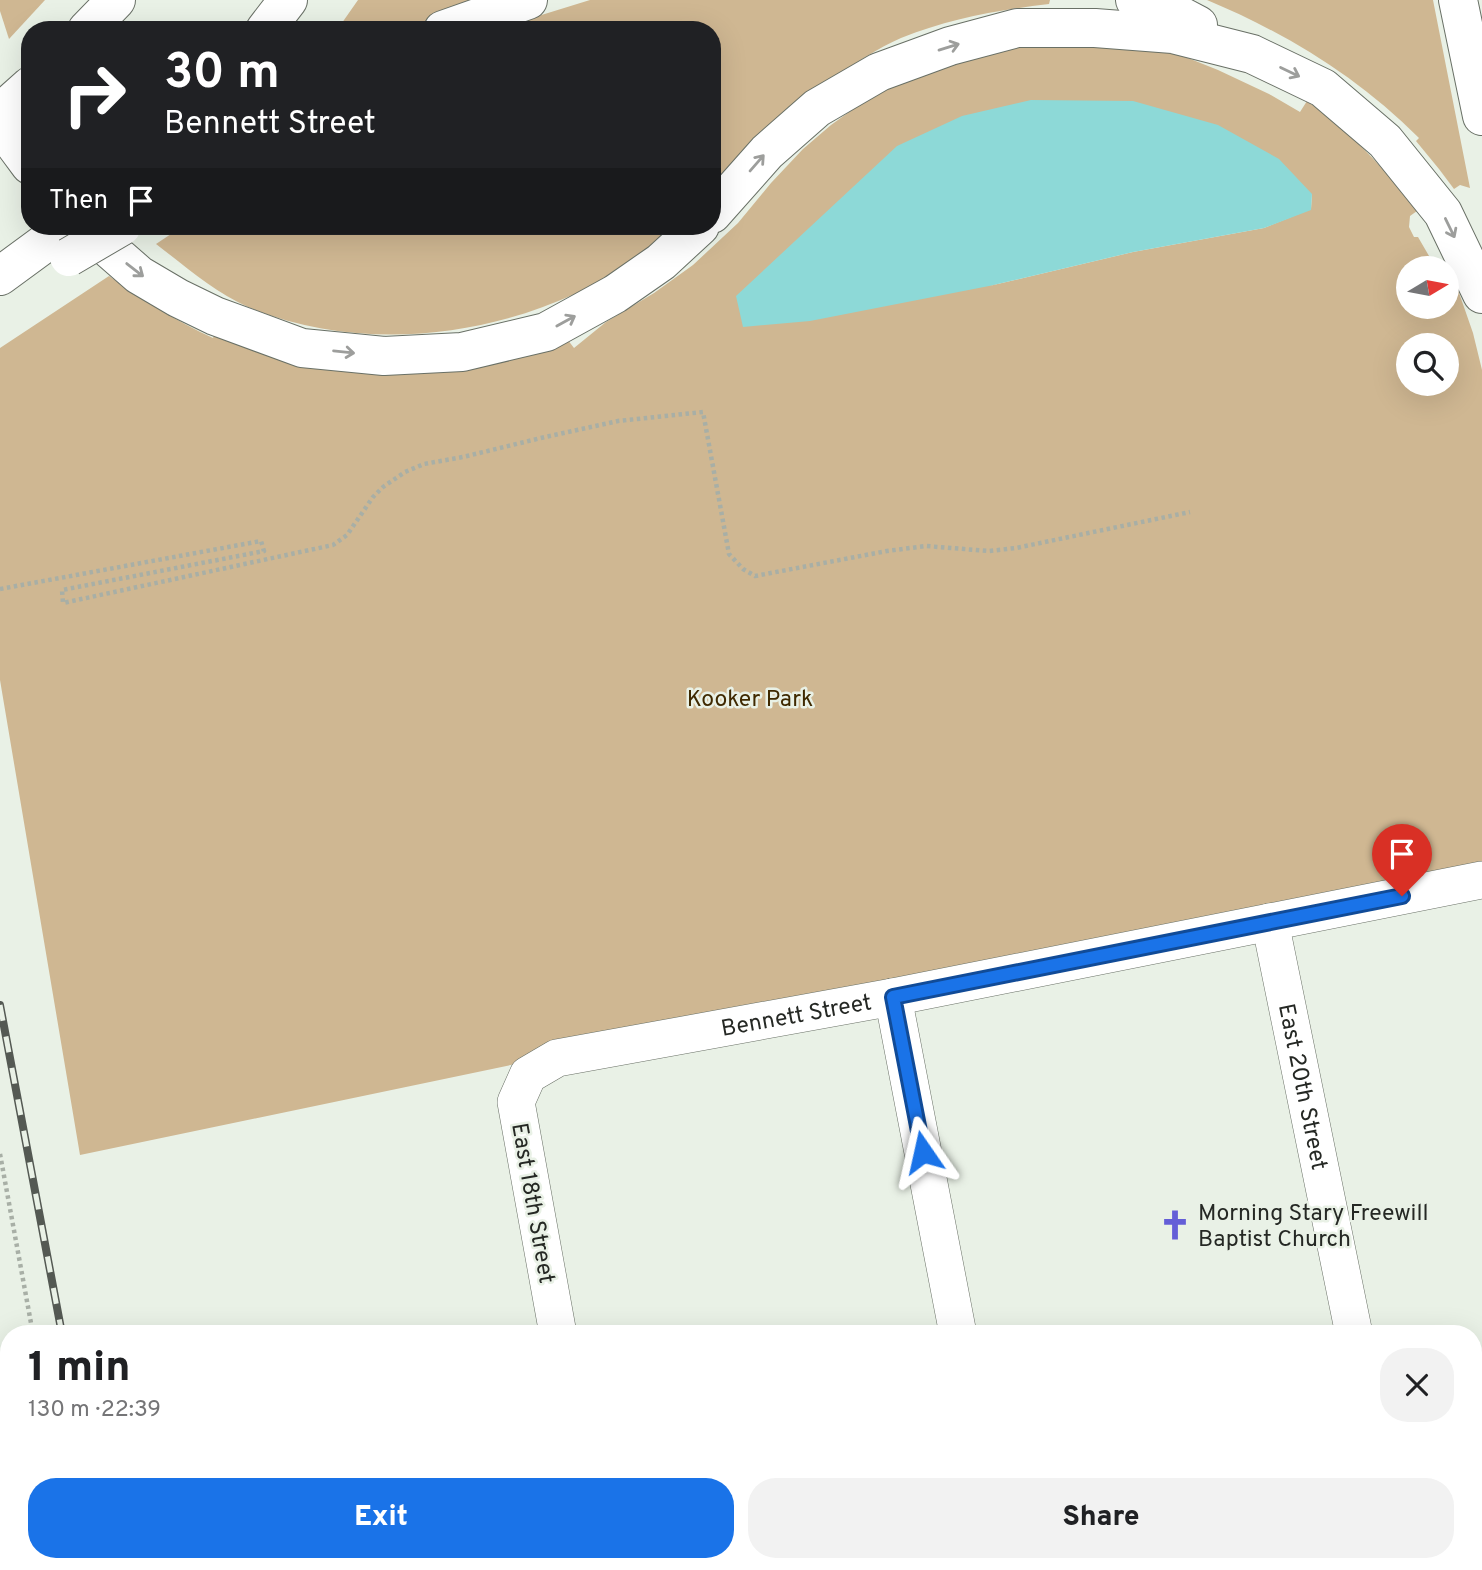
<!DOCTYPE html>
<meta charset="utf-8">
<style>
:root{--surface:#fff;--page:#f2f2f2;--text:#202124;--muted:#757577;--accent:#1a73e8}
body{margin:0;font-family:Overpass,sans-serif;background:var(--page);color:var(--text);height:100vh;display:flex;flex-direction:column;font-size:26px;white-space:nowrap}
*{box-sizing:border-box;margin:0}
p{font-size:23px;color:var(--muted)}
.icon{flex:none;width:38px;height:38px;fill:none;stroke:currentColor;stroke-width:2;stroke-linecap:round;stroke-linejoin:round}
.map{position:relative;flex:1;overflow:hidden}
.details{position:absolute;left:0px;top:1325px;width:1482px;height:247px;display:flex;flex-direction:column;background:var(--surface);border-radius:28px 28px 0 0;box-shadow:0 7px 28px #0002}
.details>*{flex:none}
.top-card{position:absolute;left:21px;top:21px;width:700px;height:214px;border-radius:28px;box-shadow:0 7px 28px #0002;background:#202124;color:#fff;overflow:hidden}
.needle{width:46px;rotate:80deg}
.buttons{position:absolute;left:1396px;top:256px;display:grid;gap:14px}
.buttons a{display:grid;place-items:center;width:63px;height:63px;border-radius:50%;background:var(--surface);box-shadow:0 7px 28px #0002;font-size:35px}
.pin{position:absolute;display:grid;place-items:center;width:60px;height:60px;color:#fff;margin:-72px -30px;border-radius:50% 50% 50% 0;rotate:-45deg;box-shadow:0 0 7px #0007}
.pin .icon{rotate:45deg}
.me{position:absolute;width:77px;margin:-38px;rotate:349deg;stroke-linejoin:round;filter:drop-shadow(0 0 5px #0008)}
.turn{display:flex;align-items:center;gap:24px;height:147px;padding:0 28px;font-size:32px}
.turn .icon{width:91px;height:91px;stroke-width:2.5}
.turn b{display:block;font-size:49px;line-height:60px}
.then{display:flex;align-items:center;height:66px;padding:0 28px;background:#0003;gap:14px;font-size:26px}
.round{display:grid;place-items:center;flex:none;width:74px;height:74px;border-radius:28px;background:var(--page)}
.summary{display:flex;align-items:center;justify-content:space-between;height:119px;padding:0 28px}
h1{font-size:42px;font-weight:800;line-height:52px}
.action{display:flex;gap:14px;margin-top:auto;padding:14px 28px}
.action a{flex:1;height:80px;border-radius:28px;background:var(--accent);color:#fff;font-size:28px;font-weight:800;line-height:80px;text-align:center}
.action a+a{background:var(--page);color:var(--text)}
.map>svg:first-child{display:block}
.green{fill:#cfb792;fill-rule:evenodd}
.water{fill:#8dd9d7}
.building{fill:#adbab3}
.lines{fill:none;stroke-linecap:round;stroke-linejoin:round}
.street-casing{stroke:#697066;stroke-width:38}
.secondary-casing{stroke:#697066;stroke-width:40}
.highway-casing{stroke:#697066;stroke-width:40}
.path{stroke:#a8afa6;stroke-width:4.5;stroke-dasharray:3.5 3.5;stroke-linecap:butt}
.street{stroke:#fff;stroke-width:37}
.secondary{stroke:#fff;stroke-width:38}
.highway{stroke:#fff;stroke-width:38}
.rail-casing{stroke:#545953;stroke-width:8}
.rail{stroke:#e9f1e6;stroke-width:5;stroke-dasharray:16;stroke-linecap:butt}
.highway-bridge-casing{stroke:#697066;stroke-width:40;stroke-linecap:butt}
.highway-bridge{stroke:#fff;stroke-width:38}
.oneway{stroke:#9d9e9c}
.route-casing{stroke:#114b97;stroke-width:18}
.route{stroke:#1a73e8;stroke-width:12}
.labels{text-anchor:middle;stroke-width:5;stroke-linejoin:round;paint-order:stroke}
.park-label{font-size:23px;fill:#3f2900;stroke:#e9f1e6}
.street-label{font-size:23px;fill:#252824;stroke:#e9f1e6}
.poi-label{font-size:23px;fill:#252824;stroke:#e9f1e6;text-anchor:start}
</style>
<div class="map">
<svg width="1482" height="1570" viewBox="0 0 1482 1570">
<rect width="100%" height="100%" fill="#e9f1e6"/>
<!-- green -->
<g class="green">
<path d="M0,0h45l-36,39 -9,-28z"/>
<path d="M358,0h119l-21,8 -45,22h-74z"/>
<path d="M590,0h460l-1,4c-51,6 -100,15 -148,34 -23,10 -45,25 -66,38l-123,118v-164h-209l32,-13z"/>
<path d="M1207,0h226l37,188 -10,-3 -6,4 -15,-20 -23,-28 3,-3c-61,-61 -133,-105 -212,-138z"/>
<path d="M1014,44l154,6 50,20 51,24 31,18 7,-11c44,32 77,66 110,110l-7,5 -1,11 5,10h4l18,31h-27v38h38v-17l10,-2 16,46 9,37v492l-1402,293 -80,-475v-332l109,-72c34,24 67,45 104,62l3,-8 21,9 327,-4 10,13 32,-26 48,-29 39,-28 45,-42 33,-40 32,-34 28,-24 32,-23 28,-16zM1312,194l-1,15 -47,19 -131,24 -144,34zM1409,345h38v38h-38z"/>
<path d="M183,226h496c-14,11 -27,24 -41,33 -113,75 -263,100 -390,48 -34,-15 -63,-41 -92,-63z"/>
</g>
<!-- water -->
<path class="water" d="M1031,100l102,1 85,24 61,34 33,35 -1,16 -47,18 -131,24 -144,34 -179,35 -67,6 -7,-31 161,-150 65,-30z"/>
<!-- building -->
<path class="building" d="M712,1563h43l2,7h-75l-1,-2z"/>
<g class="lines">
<!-- street casing -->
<g class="street-casing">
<g id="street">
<path id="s1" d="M1270,922l84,412"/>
<path d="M893,997l65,337"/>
<path id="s2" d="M558,1334l-42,-232 12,-27 29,-17 336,-61 589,-117"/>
<path d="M600,1563l1,7"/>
<path d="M1002,1563l1,7"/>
<path d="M1401,1563l1,7"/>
</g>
</g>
<!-- secondary casing -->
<g class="secondary-casing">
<path id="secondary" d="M1458,0l24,116"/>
</g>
<!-- highway casing -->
<g class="highway-casing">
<g id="highway">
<path d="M1135,0l44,15 19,10"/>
<path d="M87,30l29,-30"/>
<path d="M265,30l23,-30"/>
<path d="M443,30l85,-30"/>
<path d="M0,113l30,-27"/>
<path d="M0,121l13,21 17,23"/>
<path d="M712,214l55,-62 50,-44 62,-36 71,-26 67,-18h78l78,6 79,20 71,34 62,53 58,72 39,81"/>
<path d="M83,226l56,49 39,23 37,18 87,32 82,8 78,-4 84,-20 69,-38 46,-32 39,-36"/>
<path d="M0,276l68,-50"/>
</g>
</g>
<!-- path -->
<g class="path">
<path d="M0,589l261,-48 3,10 -202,39 1,13 270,-58 14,-10 26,-38 10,-10 22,-15 19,-8 39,-7 82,-20 73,-16 85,-9 26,142 14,15 12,7 132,-25 39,-5 63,5 27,-3 174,-36"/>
<path d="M0,1154l33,180"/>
<path d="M57,1563v7"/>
</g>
<!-- street -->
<use href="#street" class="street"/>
<!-- secondary -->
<use href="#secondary" class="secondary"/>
<!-- highway -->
<use href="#highway" class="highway"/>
<!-- rail casing -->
<g class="rail-casing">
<g id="rail">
<path d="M0,1005l62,329"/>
<path d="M82,1563v7"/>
<path d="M105,1563l2,7"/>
</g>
</g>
<!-- rail -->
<use href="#rail" class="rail"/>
<!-- highway-bridge casing -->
<g class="highway-bridge-casing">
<path id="highway-bridge" d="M69,257l53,-31"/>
</g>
<!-- highway-bridge -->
<use href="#highway-bridge" class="highway-bridge"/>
</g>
<!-- one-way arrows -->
<defs><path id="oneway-shaft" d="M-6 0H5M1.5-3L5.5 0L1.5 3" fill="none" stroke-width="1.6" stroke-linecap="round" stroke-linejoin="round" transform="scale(1.75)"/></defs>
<g class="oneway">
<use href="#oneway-shaft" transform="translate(949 47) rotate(-17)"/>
<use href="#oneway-shaft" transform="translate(1290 72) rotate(26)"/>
<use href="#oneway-shaft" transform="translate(757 163) rotate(-49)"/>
<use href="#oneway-shaft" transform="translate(1450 228) rotate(64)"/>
<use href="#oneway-shaft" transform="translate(135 270) rotate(38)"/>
<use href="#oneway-shaft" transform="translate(566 321) rotate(-29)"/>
<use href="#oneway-shaft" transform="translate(344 352) rotate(6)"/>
</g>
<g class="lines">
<!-- route casing -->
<g class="route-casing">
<path id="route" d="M923,1152l-30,-155 509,-101"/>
</g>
<!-- route -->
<use href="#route" class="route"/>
</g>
<!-- icons -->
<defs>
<g id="church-bare" transform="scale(2.415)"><path d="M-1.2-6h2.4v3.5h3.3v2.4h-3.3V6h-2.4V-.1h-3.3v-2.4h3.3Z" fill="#645ed7" stroke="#e9f1e6" stroke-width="2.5" paint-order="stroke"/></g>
</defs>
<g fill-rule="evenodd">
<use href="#church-bare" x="1175" y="1225"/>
</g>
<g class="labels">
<!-- park labels -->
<g class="park-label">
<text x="750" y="706">Kooker Park</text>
</g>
<!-- street labels -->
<g class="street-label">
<text dy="8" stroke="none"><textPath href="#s2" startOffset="542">Bennett Street</textPath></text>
<text dy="8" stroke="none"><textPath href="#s1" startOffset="168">East 20th Street</textPath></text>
<text transform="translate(534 1203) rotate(80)" y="8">East 18th Street</text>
</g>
<!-- poi labels -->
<g class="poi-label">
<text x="1198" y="1220">Morning Stary Freewill<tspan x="1198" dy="26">Baptist Church</tspan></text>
</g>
</g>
</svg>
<div class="buttons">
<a><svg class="needle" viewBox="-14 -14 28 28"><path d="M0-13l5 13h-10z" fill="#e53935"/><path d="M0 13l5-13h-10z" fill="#757577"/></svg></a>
<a><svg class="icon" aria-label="search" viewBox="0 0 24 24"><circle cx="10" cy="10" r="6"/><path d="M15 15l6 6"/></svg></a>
</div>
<div class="pin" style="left:1402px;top:896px;background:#d93025"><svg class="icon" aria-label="arrive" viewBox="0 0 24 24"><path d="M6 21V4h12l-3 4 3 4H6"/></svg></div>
<svg class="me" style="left:923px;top:1152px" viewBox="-20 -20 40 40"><path d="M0-17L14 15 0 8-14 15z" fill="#1a73e8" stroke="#fff" stroke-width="4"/></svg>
<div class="top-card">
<div class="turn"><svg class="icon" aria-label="right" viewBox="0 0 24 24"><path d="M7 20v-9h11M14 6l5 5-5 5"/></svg><div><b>30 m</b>Bennett Street</div></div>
<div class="then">Then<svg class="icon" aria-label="arrive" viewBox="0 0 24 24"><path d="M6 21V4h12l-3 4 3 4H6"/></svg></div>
</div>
<section class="details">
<div class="summary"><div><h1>1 min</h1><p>130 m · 22:39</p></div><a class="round"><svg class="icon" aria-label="close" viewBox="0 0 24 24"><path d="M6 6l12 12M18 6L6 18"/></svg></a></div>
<div class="action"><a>Exit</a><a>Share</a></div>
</section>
</div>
